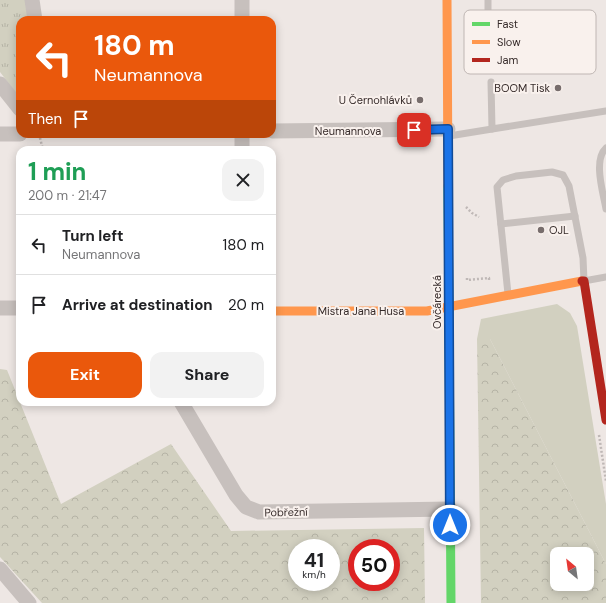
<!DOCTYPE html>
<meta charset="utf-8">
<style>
:root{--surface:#fff;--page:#f2f2f2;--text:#202124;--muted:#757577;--line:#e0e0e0;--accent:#ea580c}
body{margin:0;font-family:"DM Sans",sans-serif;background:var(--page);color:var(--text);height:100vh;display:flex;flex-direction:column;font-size:15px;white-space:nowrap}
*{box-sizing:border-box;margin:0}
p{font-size:13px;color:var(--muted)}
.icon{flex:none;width:22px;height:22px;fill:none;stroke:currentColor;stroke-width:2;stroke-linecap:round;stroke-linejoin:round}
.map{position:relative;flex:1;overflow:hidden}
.panel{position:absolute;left:16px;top:146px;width:260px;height:260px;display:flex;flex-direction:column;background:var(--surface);border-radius:12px;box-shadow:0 2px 10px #0003}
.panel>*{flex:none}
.hud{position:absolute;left:16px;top:16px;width:260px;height:122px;border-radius:12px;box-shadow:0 2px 10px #0003;background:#ea580c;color:#fff;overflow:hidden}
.needle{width:26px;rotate:331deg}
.fabs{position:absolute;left:550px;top:547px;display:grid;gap:8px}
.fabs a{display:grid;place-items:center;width:44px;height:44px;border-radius:8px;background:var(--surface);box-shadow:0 2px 10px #0003;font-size:20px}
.speed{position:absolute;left:288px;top:539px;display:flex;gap:8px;font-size:20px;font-weight:700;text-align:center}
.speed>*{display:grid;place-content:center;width:52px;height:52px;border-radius:50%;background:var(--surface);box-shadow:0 2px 10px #0003;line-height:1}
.speed small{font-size:10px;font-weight:400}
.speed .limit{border:6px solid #d22;background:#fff;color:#111}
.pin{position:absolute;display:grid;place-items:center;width:34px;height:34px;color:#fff;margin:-17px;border-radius:8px;box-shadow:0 2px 6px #0006}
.me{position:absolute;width:44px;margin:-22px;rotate:0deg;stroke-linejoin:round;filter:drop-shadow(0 0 3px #0008)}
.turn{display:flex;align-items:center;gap:14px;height:84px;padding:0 12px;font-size:18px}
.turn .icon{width:52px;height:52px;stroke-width:2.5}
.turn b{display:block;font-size:28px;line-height:34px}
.then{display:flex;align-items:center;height:38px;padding:0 12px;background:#0003;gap:8px;font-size:15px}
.round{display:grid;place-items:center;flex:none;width:42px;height:42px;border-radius:12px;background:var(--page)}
.headline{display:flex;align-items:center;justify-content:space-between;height:68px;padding:0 12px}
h1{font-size:24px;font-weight:700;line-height:30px;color:#1e9e55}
.action{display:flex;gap:8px;margin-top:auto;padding:8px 12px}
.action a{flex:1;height:46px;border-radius:12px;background:var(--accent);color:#fff;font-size:16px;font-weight:700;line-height:46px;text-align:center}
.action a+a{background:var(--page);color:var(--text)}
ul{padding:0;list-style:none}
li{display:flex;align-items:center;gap:12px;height:60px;padding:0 12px;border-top:1px solid var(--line)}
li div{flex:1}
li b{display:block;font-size:15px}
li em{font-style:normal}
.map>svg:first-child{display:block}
.grass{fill:#d2d0c0}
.forest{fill:url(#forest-crowns);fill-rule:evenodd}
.park{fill:url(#park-tufts)}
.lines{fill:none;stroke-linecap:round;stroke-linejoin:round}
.path{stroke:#bfb8b6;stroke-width:2.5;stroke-dasharray:2 2;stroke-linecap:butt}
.lane{stroke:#c7c0bd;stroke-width:7}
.street{stroke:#c7c0bd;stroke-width:15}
.fast{stroke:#63d668;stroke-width:9}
.slow{stroke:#ff974d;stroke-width:9}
.jam{stroke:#b3261e;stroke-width:9}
.route-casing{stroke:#114b97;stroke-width:10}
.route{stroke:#1a73e8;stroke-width:7}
.poi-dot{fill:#776d6c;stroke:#f9f1ed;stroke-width:1.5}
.labels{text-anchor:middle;stroke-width:4;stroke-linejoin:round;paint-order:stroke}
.poi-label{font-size:11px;fill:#372c2b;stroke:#f9f1ed;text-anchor:end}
.street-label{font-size:11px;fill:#372c2b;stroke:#f9f1ed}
.key{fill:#f9f1ed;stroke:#bfb6b3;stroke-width:1}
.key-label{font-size:11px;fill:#372c2b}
</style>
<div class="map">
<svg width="606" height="603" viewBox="0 0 606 603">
<defs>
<pattern id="forest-crowns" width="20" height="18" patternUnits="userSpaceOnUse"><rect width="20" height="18" fill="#d2d0c0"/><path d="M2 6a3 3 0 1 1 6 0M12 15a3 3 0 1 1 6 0" fill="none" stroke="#b5b3a5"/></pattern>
<pattern id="park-tufts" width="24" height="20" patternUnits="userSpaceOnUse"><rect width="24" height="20" fill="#d2d0c0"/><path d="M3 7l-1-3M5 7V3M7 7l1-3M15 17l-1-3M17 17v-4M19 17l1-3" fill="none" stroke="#b5b3a5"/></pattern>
</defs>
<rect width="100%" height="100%" fill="#eee7e4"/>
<!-- grass -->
<path class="grass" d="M557,304l13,9 7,13 29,178v60l-116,-225h-13l4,-20z"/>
<!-- forest -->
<g class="forest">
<path d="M477,339h13l116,225v39h-125zM557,554h30v30h-30z"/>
<path d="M0,369l7,1 54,134 110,-60 60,87 193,-3 1,75h-383l-42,-46zM297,548h34v34h-34zM357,548h34v34h-34z"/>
</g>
<!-- park -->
<path class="park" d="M0,0h27l3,20h-10v78l-20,-26z"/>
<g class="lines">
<!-- path -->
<g class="path">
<path d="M39,134l4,16"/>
<path d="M466,207l6,6 7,4"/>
<path d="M467,278v2l22,-2v4"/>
<path d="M599,435l7,46"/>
</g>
<!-- lane -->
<g class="lane">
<path d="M488,31v-31"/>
<path d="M491,82l1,47 114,-18"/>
<path d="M449,136l43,-7"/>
<path d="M606,148c-13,12 -3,44 0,61"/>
<path d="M501,224l74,-8"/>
<path d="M508,294l-11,-107 6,-7 13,-4 36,-4 11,3 6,11 14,72 1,23 22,-4"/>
</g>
<!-- street -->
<g class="street">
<path d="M32,0l3,20"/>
<path d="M242,0v20"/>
<path d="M0,84l20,25"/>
<path d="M272,131l176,-2"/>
<path d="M0,134h20"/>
<path d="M242,150v-16"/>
<path d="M0,308h20"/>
<path d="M181,402l55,93 10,12 13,5 191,-3"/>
<path d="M0,569l29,34"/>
</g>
<!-- fast -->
<path class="fast" d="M448,186l3,417"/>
<!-- slow -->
<g class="slow">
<path d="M447,0l1,186"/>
<path d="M272,311h155l155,-30"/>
</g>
<!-- jam -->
<path class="jam" d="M582,281h2l22,139"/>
</g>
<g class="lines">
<!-- route casing -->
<g class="route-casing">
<path id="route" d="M414,130l34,-1 2,396"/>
</g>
<!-- route -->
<use href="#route" class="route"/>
</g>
<!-- markers -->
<g class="poi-dot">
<circle cx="558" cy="88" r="4"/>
<circle cx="420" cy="100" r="4"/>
<circle cx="541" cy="230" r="4"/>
</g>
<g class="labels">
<!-- poi labels -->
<g class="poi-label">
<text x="550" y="92">BOOM Tisk</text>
<text x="412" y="104">U Černohlávků</text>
<text x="549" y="234" text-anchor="start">OJL</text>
</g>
<!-- street labels -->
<g class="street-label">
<text x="348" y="135">Neumannova</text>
<text transform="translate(437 302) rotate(-90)" y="4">Ovčárecká</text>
<text x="361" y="315">Mistra Jana Husa</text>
<text transform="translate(286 512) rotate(-1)" y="4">Pobřežní</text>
</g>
</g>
<!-- legend -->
<rect x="464" y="10" width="132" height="64" rx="6" class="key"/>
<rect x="472" y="22" width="18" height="4" fill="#63d668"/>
<rect x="472" y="40" width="18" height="4" fill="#ff974d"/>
<rect x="472" y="58" width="18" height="4" fill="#b3261e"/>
<g class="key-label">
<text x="497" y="28">Fast</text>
<text x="497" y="46">Slow</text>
<text x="497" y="64">Jam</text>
</g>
</svg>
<div class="fabs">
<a><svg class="needle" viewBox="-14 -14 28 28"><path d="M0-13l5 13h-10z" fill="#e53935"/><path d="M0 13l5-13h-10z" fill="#757577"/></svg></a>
</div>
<div class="speed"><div>41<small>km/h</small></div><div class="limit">50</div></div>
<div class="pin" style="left:414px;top:130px;background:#d93025"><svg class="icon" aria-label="arrive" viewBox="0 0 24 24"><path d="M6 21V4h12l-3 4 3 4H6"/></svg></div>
<svg class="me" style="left:450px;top:525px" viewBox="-20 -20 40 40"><circle r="17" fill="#1a73e8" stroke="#fff" stroke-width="3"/><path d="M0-11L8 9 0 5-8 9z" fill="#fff"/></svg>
<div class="hud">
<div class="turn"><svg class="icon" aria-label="left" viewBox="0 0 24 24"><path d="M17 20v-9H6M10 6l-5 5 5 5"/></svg><div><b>180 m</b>Neumannova</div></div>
<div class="then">Then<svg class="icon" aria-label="arrive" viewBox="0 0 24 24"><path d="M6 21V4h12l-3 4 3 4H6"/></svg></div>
</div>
<section class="panel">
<div class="headline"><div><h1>1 min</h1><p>200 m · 21:47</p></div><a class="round"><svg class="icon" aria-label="close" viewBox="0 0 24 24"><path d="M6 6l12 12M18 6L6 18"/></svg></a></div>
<ul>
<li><svg class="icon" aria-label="left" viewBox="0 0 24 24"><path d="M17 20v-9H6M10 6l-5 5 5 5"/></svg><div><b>Turn left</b><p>Neumannova</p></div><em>180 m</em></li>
<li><svg class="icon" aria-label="arrive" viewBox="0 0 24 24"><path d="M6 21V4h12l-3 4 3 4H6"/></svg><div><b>Arrive at destination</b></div><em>20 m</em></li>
</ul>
<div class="action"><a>Exit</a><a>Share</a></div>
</section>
</div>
